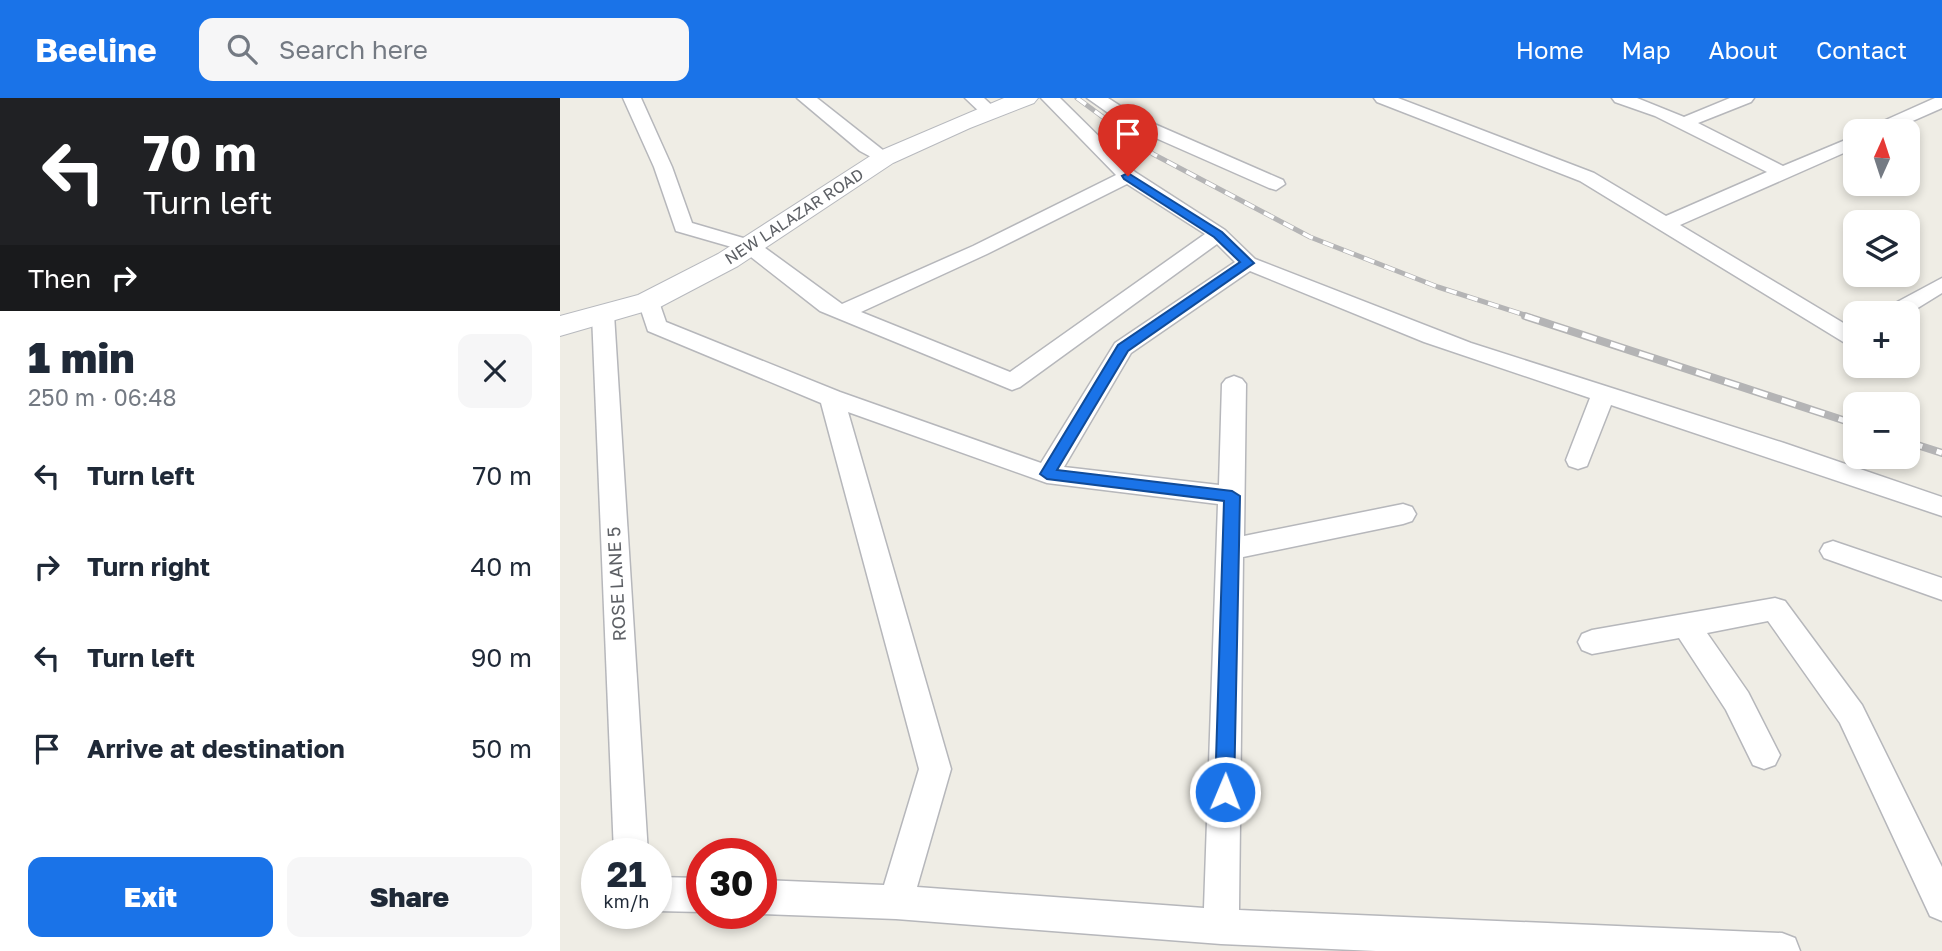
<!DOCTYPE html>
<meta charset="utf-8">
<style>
:root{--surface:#fff;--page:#f6f6f7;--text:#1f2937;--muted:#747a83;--accent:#1a73e8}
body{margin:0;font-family:"Golos Text",sans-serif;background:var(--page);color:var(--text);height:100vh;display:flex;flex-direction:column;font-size:26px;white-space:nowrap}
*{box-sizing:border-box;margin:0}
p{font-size:23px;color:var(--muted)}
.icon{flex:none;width:38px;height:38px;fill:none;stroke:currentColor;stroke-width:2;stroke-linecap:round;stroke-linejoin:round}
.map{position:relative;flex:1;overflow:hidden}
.details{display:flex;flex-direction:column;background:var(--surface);width:560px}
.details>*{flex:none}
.top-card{background:#202124;color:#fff;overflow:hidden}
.needle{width:46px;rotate:3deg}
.tools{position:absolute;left:1283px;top:21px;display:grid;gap:14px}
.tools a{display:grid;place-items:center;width:77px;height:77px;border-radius:14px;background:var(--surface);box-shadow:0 4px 10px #0003;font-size:35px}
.speed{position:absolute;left:21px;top:740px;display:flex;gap:14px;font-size:35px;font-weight:700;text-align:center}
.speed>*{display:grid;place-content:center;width:91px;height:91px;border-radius:50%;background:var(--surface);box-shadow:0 4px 10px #0003;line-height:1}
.speed small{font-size:18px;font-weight:400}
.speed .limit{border:10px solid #d22;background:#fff;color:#111}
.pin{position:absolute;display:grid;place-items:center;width:60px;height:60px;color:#fff;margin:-72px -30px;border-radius:50% 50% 50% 0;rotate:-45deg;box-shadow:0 0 7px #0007}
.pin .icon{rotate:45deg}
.me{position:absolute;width:77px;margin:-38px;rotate:1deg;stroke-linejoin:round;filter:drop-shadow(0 0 5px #0008)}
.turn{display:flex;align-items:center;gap:24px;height:147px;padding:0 28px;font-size:32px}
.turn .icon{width:91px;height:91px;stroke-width:2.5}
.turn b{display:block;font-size:49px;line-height:60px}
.then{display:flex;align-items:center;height:66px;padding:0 28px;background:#0003;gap:14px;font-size:26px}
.round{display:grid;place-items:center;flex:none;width:74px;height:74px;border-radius:14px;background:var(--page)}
.summary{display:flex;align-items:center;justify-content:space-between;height:119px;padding:0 28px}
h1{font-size:42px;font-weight:800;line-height:52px}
.button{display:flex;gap:14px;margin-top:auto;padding:14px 28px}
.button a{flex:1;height:80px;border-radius:14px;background:var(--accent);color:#fff;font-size:28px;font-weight:800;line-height:80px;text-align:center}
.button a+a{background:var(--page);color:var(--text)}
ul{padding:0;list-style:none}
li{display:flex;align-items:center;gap:21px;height:91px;padding:0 28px}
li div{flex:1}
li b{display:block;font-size:26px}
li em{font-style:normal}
header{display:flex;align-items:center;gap:42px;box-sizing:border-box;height:98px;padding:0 35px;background:var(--accent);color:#fff}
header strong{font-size:33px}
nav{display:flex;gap:38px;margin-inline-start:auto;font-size:24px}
.search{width:490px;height:63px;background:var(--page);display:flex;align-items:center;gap:18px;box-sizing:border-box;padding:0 24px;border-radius:14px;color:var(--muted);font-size:26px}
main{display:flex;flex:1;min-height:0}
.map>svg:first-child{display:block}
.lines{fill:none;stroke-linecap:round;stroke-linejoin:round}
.street-casing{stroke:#b6b7bb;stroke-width:3}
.secondary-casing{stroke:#b7b9be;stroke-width:2}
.street{fill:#fff;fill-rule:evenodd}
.secondary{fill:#fff;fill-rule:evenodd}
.rail-far1-casing{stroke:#b4b4b5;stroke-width:5}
.rail-casing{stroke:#b4b4b5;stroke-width:8}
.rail-far1{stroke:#fff;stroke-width:3.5;stroke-dasharray:11;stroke-linecap:butt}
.rail{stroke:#fff;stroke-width:5;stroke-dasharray:15;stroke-linecap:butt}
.route{fill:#1a73e8;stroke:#114b97;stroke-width:2}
.labels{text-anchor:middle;stroke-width:5;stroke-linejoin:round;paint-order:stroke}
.far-street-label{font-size:16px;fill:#5d6065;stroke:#fff}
.street-label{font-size:18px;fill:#5d6065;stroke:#fff}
</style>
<header>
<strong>Beeline</strong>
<div class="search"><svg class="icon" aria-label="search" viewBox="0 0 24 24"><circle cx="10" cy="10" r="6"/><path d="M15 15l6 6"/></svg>Search here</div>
<nav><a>Home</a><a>Map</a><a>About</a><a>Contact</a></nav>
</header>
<main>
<section class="details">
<div class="top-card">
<div class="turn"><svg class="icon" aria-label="left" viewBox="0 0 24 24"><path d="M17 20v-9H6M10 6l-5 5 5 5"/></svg><div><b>70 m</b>Turn left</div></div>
<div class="then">Then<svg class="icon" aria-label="right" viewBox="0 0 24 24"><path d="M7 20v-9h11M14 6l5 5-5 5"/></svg></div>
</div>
<div class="summary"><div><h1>1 min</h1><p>250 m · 06:48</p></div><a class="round"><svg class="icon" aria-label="close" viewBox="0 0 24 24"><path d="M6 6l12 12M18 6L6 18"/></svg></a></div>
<ul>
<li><svg class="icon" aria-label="left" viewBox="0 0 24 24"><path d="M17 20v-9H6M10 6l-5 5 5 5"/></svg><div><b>Turn left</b></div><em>70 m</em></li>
<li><svg class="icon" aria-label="right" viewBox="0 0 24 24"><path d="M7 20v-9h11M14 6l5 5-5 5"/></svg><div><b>Turn right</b></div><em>40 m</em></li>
<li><svg class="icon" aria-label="left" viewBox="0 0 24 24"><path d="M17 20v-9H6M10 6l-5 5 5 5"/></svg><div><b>Turn left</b></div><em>90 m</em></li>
<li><svg class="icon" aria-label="arrive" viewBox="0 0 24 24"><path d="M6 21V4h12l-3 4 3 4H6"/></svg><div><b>Arrive at destination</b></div><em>50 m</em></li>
</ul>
<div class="button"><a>Exit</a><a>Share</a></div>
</section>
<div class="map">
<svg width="1382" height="853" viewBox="0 0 1382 853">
<rect width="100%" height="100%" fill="#efede5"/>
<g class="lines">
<!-- street casing -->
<g class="street-casing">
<g id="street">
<path d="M63,0h18l31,69 20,56 65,19 85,62 131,-58 143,-71 -75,-77h19l75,74 90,58 30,29 216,84 313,100 158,54v19l-331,-111 -24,61 -9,3 -9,-3 -3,-6 24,-62 -166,-56 -174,-71 -119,82 -67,114 155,18 3,-101 4,-5 8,-3 8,3 4,5 -2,152 159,-32 9,3 4,7 -4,7 -9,3 -160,33 -4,353 543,23 13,5 5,13h-424l-155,-7 -325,-25 -135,-5v-34l123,5 35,-116 -98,-366 -173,-72 -10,-30 3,-5h16l9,26 174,70 201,71 74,-120 120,-81 -18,-18 -197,143 -8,3 -192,-79 -78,-61 -66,-19 -22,-64zM567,86l78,50 -195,138 -149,-60 126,-58zM288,314l199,71 171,21 -14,404 -287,-21 34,-118z"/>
<path d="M237,0h20l76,60 -9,6 -24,-13z"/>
<path d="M405,0h19l15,14 -9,5 -6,-1z"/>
<path d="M527,0h21l28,18 147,64 2,4 -9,6 -7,-2 -145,-64z"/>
<path d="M814,0h24l196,75 72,43 101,-44 -112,-56 -40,-14 -3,-4h25l47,19 46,-19h24l-3,4 -53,21 85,43 72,-30v12l-175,77 175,105v14l-10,-1 -265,-162 -203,-79z"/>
<path d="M1375,0h7v10l-52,23h-23l3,-4z"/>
<path d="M1382,180v15l-34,21 -25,-1 3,-5z"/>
<path d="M43,209l8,2 3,5 34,540h-34l-22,-540 3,-5z"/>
<path d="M1273,443l109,37v22l-118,-42 -4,-7 4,-7z"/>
<path d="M1215,500l10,3 77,104 80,162v54l-12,-5 -90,-193 -72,-102 -61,12 41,59 32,63 -5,10 -11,4 -11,-4 -27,-55 -47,-72 -87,16 -10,-4 -4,-8 4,-8 10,-4z"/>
<path d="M96,779l46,1v34l-46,-1z"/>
</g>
</g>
<!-- secondary casing -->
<g class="secondary-casing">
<path id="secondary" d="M444,0h34l-4,5 -64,25 -77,35 -155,103 -78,41 -100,29v-20l78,-21 80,-41 157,-101z"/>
</g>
<!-- street -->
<use href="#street" class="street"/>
<!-- secondary -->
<use href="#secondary" class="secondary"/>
<!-- rail-far1 casing -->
<g class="rail-far1-casing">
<path id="rail-far1" d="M517,0l76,56 157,83 128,50 93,30"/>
</g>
<!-- rail casing -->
<g class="rail-casing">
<g id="rail">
<path d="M965,218l330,108"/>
<path d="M1348,344l34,11"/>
</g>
</g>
<!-- rail-far1 -->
<use href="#rail-far1" class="rail-far1"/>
<!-- rail -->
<use href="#rail" class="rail"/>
</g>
<!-- route -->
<path class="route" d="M568,75l94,59 32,31 -126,88 -71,119 175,21 8,5 -6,296 -2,6 -7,3 -7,-3 -3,-6 9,-291 -177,-22 -7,-5 78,-129 122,-83 -26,-25 -90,-58 -2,-3z"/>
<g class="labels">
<!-- far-street labels -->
<g class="far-street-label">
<text transform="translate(234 118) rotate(-33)" y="6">NEW LALAZAR ROAD</text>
</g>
<!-- street labels -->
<g class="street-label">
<text transform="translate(57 486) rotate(-93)" y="6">ROSE LANE 5</text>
</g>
</g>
</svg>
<div class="tools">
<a><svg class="needle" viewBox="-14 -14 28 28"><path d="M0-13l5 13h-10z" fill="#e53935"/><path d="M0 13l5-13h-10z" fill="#747a83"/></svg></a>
<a><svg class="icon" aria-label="layers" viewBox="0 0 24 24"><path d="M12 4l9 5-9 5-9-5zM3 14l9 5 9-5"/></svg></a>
<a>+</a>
<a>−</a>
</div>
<div class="speed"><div>21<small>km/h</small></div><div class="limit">30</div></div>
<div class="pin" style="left:568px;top:78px;background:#d93025"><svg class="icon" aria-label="arrive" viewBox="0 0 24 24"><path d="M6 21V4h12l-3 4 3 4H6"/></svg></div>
<svg class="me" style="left:665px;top:694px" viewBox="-20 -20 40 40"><circle r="17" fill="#1a73e8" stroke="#fff" stroke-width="3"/><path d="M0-11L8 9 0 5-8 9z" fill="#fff"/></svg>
</div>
</main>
